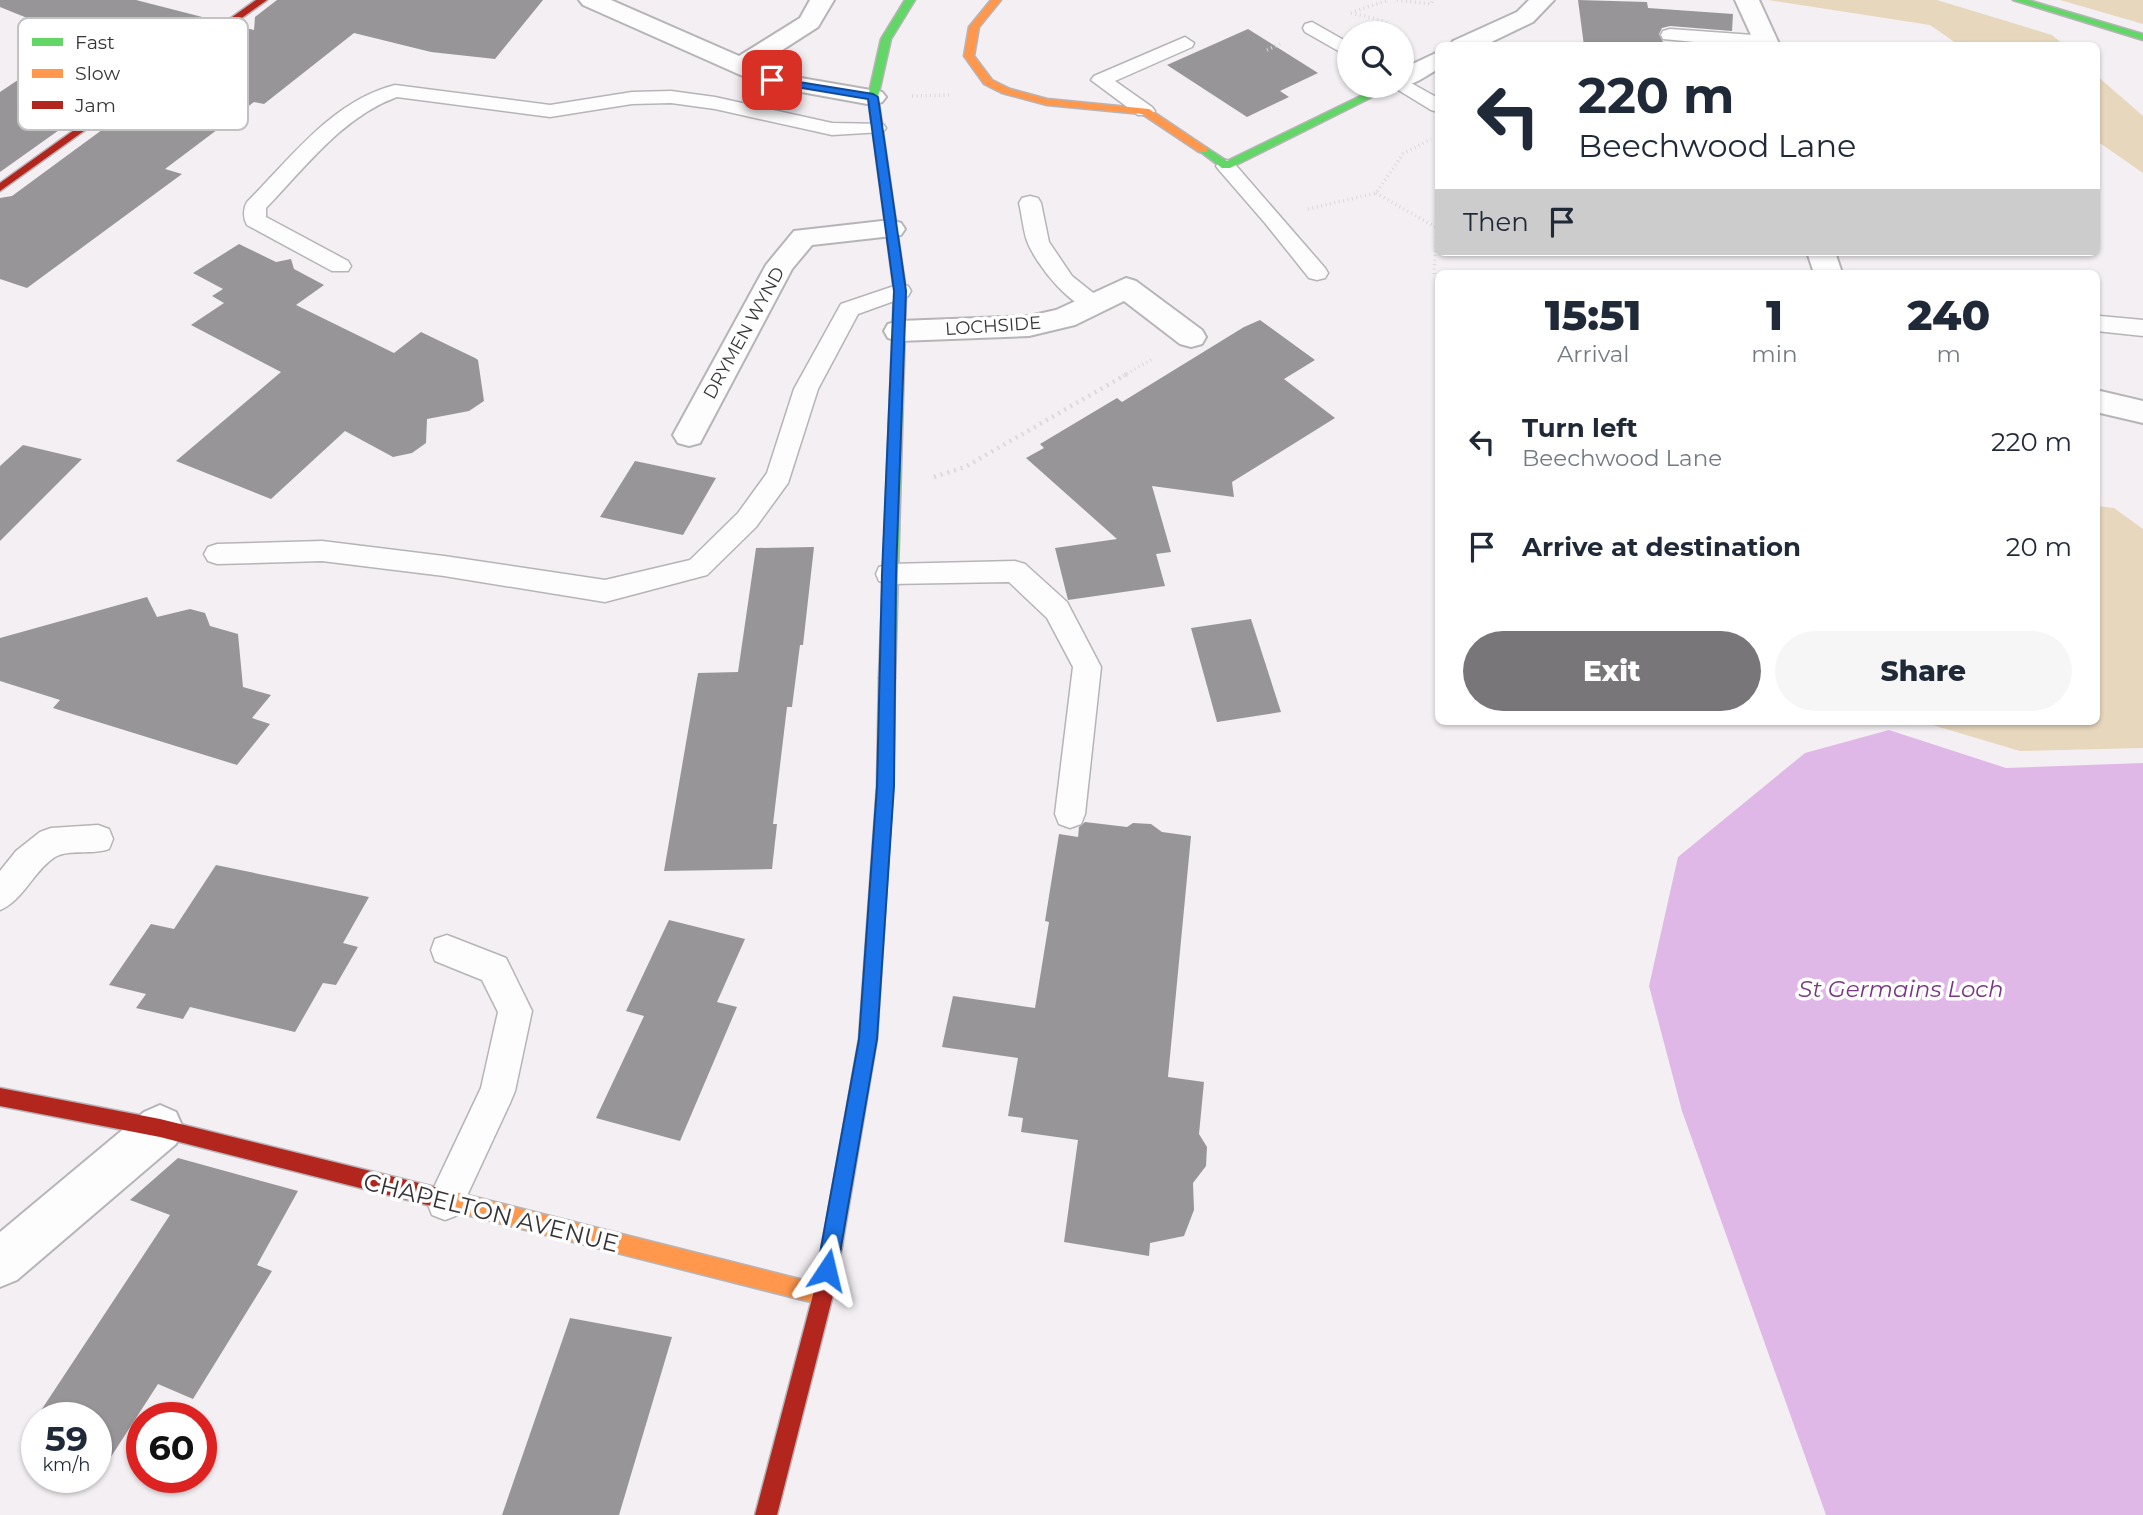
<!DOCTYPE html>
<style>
:root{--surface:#fff;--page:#f6f6f7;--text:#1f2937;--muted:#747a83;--accent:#797679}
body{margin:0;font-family:Montserrat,sans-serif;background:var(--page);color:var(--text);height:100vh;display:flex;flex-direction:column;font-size:26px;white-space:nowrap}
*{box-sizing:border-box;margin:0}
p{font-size:23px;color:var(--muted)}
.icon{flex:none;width:38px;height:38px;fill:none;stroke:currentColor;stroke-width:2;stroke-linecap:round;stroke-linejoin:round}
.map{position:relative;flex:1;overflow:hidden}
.drawer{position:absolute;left:1435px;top:270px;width:665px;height:455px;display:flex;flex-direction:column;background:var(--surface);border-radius:10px;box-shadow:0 2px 5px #0004}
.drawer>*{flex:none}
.guide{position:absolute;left:1435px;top:42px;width:665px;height:214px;border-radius:10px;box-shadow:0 2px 5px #0004;background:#fff;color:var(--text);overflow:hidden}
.fabs{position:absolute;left:1337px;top:21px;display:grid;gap:14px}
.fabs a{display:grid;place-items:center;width:77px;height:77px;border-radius:50%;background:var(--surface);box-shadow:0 2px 5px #0004;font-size:35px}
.speed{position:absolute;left:21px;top:1402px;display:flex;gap:14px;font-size:35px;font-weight:700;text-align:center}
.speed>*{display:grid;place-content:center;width:91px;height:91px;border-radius:50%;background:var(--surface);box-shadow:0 2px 5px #0004;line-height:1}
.speed small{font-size:18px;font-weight:400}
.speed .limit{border:10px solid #d22;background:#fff;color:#111}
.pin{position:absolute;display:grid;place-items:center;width:60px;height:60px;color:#fff;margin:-30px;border-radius:14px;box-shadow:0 4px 10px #0006}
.me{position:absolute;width:77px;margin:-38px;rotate:10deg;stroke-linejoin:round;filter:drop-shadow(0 0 5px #0008)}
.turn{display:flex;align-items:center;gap:24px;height:147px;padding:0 28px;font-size:32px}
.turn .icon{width:91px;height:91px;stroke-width:2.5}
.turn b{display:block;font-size:49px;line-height:60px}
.then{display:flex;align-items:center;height:66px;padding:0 28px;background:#0003;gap:14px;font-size:26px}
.eta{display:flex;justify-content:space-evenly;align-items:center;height:119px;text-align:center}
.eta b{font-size:42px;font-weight:800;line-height:49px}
.button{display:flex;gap:14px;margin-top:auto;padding:14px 28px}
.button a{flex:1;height:80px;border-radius:42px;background:var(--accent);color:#fff;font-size:28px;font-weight:800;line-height:80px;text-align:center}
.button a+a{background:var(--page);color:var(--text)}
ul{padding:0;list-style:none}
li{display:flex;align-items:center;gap:21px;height:105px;padding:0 28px}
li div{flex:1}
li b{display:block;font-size:26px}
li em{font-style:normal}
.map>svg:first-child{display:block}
.green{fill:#e7d7bd}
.water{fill:#e0b8e8}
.building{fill:#989599}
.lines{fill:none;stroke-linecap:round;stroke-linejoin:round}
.lane-casing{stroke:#b7b4b8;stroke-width:3}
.street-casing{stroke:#b7b4b8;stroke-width:4}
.fast-casing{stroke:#b7b4b8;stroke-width:3}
.slow-casing{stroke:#b7b4b8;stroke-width:3}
.jam-casing{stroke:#b7b4b8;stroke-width:3}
.path-far1{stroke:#dbdadb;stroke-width:3.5;stroke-dasharray:1 3.5;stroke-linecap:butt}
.path{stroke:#dbdadb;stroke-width:4.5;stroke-dasharray:2 5;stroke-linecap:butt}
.lane{fill:#fdfdfd;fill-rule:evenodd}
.street{fill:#fdfdfd;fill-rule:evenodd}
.fast{fill:#63d668;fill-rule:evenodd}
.slow{fill:#ff974d;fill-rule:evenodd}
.jam{fill:#b3261e;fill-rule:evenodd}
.route{fill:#1a73e8;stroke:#114b97;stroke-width:2}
.labels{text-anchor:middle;stroke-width:7;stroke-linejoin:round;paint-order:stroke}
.far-street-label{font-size:18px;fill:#383538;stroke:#fff}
.water-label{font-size:23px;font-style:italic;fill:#793685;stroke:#fff}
.near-street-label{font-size:24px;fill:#383538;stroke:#fff}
.key{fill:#fff;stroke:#c3c2c3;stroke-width:2}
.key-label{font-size:19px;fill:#383538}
</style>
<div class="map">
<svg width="2143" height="1515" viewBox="0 0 2143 1515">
<rect width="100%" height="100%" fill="#f3eff3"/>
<!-- green -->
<g class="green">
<path d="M1768,0h169l115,35 12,10h-105l-29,-20z"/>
<path d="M2060,0h83v24z"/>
<path d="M2096,75l47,41v57l-46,-32z"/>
<path d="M2097,506l17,2 29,21v219l-123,3 -101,-30h177z"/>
</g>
<!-- water -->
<path class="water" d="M1889,730l117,38 137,-5v752h-317l-144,-404 -33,-125 29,-129 127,-104z"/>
<!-- building -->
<g class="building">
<path d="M0,0h136l78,20 -214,152v-80l79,-53 -79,-32z"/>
<path d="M277,0h266l-48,59 -64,-7 -77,-19 -90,71 -10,-2 -89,67 17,5 -155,114 -27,-9v-81l12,-2 230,-169 12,3 1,-13z"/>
<path d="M1578,0l69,2 1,6 85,6 -1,17 -62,-5 -8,2 -3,6 4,8 41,4h-120z"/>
<path d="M1248,29l70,44 -38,18 9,6 -42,20 -80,-52z"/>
<path d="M239,244l37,18 15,-3 3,10 30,16 -28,20 98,48 27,-21 54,26 3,2 6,41 -15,10 -42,8 -1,24 -14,10 -19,4 -48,-26 -74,68 -95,-38 105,-89 -90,-47 33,-22 -12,-7 11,-7 -30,-16z"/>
<path d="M1260,320l55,40 -31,19 51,39 -103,64 2,15 -82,-11 19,66 -15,2 9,32 -97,14 -13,-52 62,-9 -91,-81 18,-10 -4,-4 77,-46 5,4 122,-75z"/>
<path d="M23,445l59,14 -82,82v-75z"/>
<path d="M635,461l81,17 -33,57 -83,-18z"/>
<path d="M814,547l-11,98h-3l-8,62h-5l-14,117h4l-5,45 -108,2 34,-198 40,-1 18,-124z"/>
<path d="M147,597l10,20 33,-8 15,4 5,13 28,8 5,53 28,8 -19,23 18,6 -33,41 -184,-57 7,-8 -60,-19v-43z"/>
<path d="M1251,619l30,93 -64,10 -26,-94z"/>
<path d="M1085,822l42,5 6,-4 18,1 11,8 29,4 -23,241 36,5 -5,52 8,13 -1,19 -13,17 1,27 -10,26 -34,7 -1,13 -85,-14 14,-102 -57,-8 2,-14 -15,-2 10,-58 -76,-11 11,-51 82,12 14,-86 -4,-1 14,-87 19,3 1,-10z"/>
<path d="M216,865l153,32 -26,46 15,4 -22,38 -13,-2 -28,49 -105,-25 -7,12 -47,-11 10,-14 -37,-9 42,-61 23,5z"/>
<path d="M669,920l76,19 -28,63 20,5 -57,134 -84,-23 48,-102 -18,-5z"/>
<path d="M178,1158l120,33 -41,74 15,6 -79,128 -35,-15 -62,96v-62h-60l134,-203 -40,-15z"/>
<path d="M570,1318l102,19 -53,178h-117z"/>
</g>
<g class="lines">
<!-- lane casing -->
<g class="lane-casing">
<g id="lane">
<path d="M1312,22l37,21v14l-44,-25 -2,-4 2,-4z"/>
<path d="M1670,29l97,7 9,6 -2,4h-37l-74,-7 -2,-4 2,-4z"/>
<path d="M1185,37l9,6 -2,4 -77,34 37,26 3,4 -3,4h-14l-47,-35 3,-4z"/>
<path d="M1402,78l36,20v14l-7,-2 -36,-22 -2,-2h9z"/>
<path d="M395,85l155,20 82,-13 39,-1 44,6 117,26 51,1 3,4 -3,4 -51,3 -117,-26 -44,-6 -39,1 -82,13 -153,-20c-55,20 -92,71 -131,111v9l82,44 3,5 -3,5h-16l-85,-46c-4,-7 -4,-16 0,-23 44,-44 85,-101 148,-117z"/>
<path d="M1226,160l7,2 92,106 3,5 -3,5 -8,2 -8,-2 -44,-55 -46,-53 -3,-4 3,-4z"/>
<path d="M1030,196l8,2 3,5 8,39 23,34 30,24 3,5 -3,5c-26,7 -67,-47 -75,-69 -4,-12 -5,-26 -8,-38l3,-5z"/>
<path d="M900,284l8,2 3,5 -3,5 -50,18 -40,75 -30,94 -32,44 -49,48 -102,27 -161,-26 -122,-15 -105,3 -9,-3 -4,-7 4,-7 9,-3 105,-3 122,15 161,24 85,-20 48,-47 29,-40 27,-84 47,-85z"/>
<path d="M2100,316l43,4v16l-47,-5v-14z"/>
<path d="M1015,561l10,3 42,38 34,65 -16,147 -4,10 -11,4 -11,-4 -4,-10 18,-147 -26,-49 -38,-36 -120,2 -10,-3 -3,-7 3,-7 10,-3z"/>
<path d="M98,825l11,4 4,10 -4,10c-16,6 -40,0 -54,8 -22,14 -31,43 -55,53v-39l16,-20 24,-19 11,-4z"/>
<path d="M447,935l59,23 26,53 -17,80 -5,12 -52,112 -13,5 -13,-5 -5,-13 54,-114 17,-76 -16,-32 -47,-19 -4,-11 4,-11z"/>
</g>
</g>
<!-- street casing -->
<g class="street-casing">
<g id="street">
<path d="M579,0h32l128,56 61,-38 10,-18h24l-16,27 -59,38 19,9 104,18 4,5 -4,5 -9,3 -110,-20 -180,-80z"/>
<path d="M1529,0h25l-21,22 -50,24h-33l3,-5 64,-29z"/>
<path d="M1735,0h24l21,46h-24z"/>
<path d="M1438,52v17c-12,7 -25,17 -39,17h3v-17z"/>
<path d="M891,220l10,3 4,6 -4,6 -89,10 -20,24 -92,174 -11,3 -11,-3 -5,-8 93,-170 28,-34z"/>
<path d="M1807,252h28l7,21h-28z"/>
<path d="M1126,278l10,3 66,49 4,7 -4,7 -11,3 -11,-3 -56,-43 -49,24 -46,11 -130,5 -11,-3 -4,-7 4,-7 11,-3 130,-5 27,-6z"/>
<path d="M2096,390l47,11v22l-47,-11z"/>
<path d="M160,1105l16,7 7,16 -7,16 -159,136 -17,7v-55l144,-120z"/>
</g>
</g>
<!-- fast casing -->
<g class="fast-casing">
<g id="fast">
<path d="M905,0h10l-24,39 -13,58 28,194 -11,387 -3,4h-10l-3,-4 15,-387 -26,-194 13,-58z"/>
<path d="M2013,0h15l115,34v6z"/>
<path d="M1381,86h13l-164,82h-8l-24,-18 9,-2 20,13z"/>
</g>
</g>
<!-- slow casing -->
<g class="slow-casing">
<g id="slow">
<path d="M991,0h10l-22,27 -5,29 18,24 18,9 37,10 102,10 58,39v4h-8l-57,-38 -95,-9 -45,-12 -18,-9 -20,-28 5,-29z"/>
<path d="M887,672l5,2 3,4 -2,108 -16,253 -35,207 -3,7 -7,3 -7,-3 -3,-7 37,-207 18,-253 2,-108 3,-4z"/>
<path d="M447,1190l376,95 7,3 3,7 -3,7 -7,3 -376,-95 -7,-3 -3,-7 3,-7z"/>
</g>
</g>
<!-- jam casing -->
<g class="jam-casing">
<g id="jam">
<path d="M256,0h11l-267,191v-8z"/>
<path d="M0,1088l160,31 287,71 7,3 3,7 -3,7 -7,3 -287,-73 -160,-31z"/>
<path d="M832,1236l7,3 3,7 -9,49 -56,220h-22l58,-220 9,-49 3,-7z"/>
</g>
</g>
<!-- path-far1 -->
<g class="path-far1">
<path d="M1397,0l34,4 2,-4"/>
<path d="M1355,11l34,-11"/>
<path d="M1351,13l33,8 4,5"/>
<path d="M1267,50l15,-7"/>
<path d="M912,96l40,-1"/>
<path d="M1376,193l61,35"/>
<path d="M1308,209l68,-16 27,-39 28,-15"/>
<path d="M1434,274l3,-46"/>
<path d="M1123,376l31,-18"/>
</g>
<!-- path -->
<path class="path" d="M934,477l31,-10 162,-93"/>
<!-- lane -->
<use href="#lane" class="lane"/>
<!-- street -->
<use href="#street" class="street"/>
<!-- fast -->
<use href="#fast" class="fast"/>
<!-- slow -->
<use href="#slow" class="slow"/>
<!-- jam -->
<use href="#jam" class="jam"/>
</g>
<!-- route -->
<path class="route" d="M768,77l105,17 5,3 28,194 -10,283 -2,212 -17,253 -40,231 -2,7 -8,3 -7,-3 -3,-7 42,-231 18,-253 5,-212 12,-283 -26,-192 -96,-16 -4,-1z"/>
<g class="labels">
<!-- far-street labels -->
<g class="far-street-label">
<text transform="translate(993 326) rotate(-4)" y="6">LOCHSIDE</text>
<text transform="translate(744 333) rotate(-61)" y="6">DRYMEN WYND</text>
</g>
<!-- water labels -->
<g class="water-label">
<text x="1901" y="997">St Germains Loch</text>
</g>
<!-- near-street labels -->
<g class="near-street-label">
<text transform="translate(491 1213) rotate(14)" y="8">CHAPELTON AVENUE</text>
</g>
</g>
<!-- legend -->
<rect x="18" y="18" width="230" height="112" rx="10" class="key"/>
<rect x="32" y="38" width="31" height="8" fill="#63d668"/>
<rect x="32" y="69" width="31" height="9" fill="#ff974d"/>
<rect x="32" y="101" width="31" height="8" fill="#b3261e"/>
<g class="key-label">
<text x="75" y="49">Fast</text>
<text x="75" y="80">Slow</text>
<text x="75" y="112">Jam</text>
</g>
</svg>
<div class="fabs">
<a><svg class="icon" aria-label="search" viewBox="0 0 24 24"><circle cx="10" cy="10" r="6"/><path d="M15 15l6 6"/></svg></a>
</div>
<div class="speed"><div>59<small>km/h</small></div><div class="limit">60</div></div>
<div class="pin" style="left:772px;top:80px;background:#d93025"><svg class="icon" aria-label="arrive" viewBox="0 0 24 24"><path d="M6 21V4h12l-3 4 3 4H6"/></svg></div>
<svg class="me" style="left:827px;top:1270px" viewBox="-20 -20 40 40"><path d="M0-17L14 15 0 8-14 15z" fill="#1a73e8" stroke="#fff" stroke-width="4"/></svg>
<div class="guide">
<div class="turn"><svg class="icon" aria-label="left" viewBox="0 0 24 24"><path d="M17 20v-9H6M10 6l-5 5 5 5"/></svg><div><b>220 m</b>Beechwood Lane</div></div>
<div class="then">Then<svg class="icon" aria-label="arrive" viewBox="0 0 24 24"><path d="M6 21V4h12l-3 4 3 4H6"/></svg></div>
</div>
<section class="drawer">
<div class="eta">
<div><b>15:51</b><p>Arrival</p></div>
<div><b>1</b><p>min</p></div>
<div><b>240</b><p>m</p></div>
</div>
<ul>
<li><svg class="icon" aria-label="left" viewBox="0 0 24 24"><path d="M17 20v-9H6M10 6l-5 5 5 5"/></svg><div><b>Turn left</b><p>Beechwood Lane</p></div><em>220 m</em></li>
<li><svg class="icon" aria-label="arrive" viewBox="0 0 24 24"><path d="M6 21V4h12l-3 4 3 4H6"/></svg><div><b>Arrive at destination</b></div><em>20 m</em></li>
</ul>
<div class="button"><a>Exit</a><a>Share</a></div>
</section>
</div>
